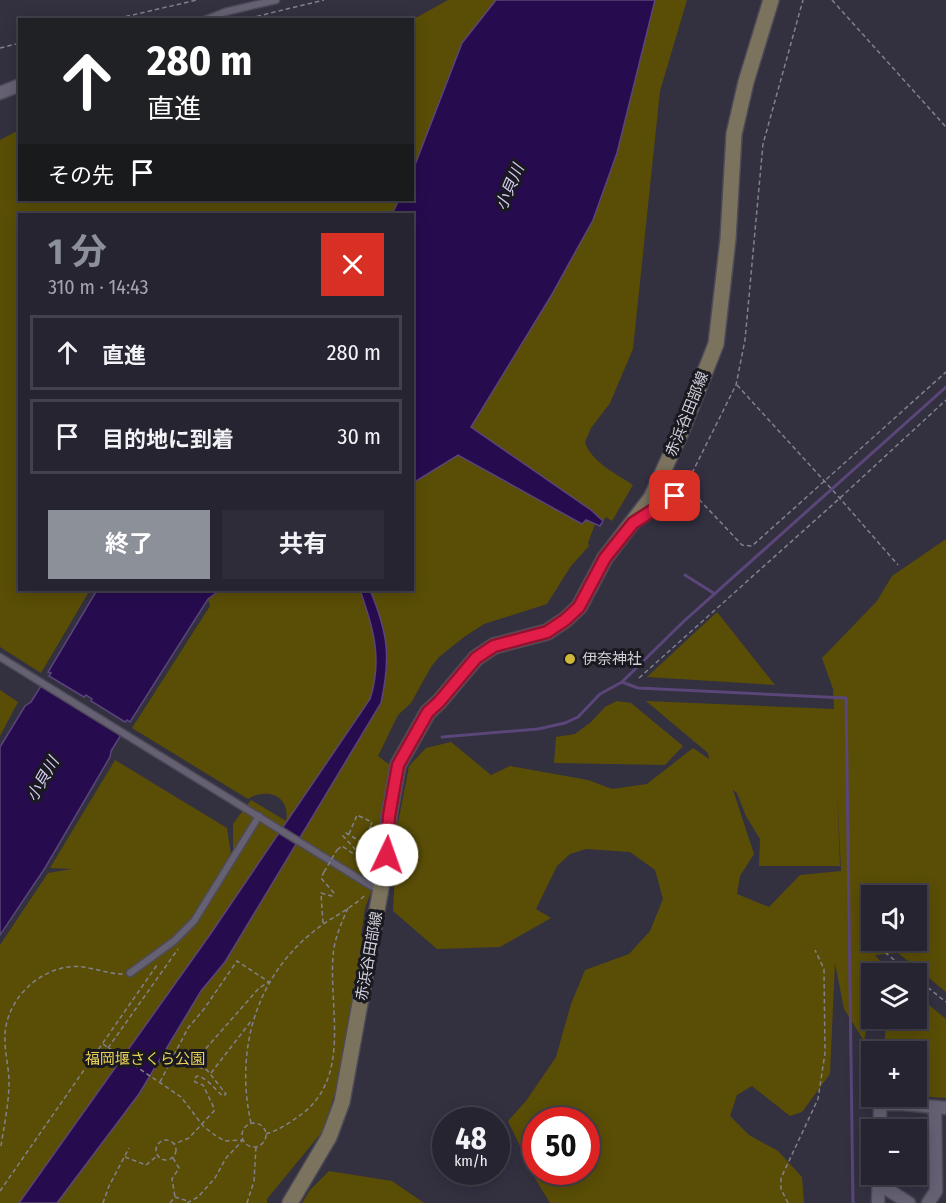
<!DOCTYPE html>
<html lang="ja">
<meta charset="utf-8">
<style>
:root{--surface:#262430;--page:#2e2c38;--text:#f1f3f6;--muted:#a4a4ab;--line:#42414c;--accent:#8c9099}
body{margin:0;font-family:"Fira Sans Condensed","Noto Sans JP",sans-serif;background:var(--page);color:var(--text);height:100vh;display:flex;flex-direction:column;font-size:22px;white-space:nowrap}
*{box-sizing:border-box;margin:0}
p{font-size:20px;color:var(--muted)}
.icon{flex:none;width:33px;height:33px;fill:none;stroke:currentColor;stroke-width:2;stroke-linecap:round;stroke-linejoin:round}
.map{position:relative;flex:1;overflow:hidden}
.drawer{position:absolute;left:18px;top:213px;width:396px;height:378px;display:flex;flex-direction:column;background:var(--surface);border-radius:0px;box-shadow:0 3px 15px #0003,0 0 0 2px var(--line)}
.drawer>*{flex:none}
.top-card{position:absolute;left:18px;top:18px;width:396px;height:183px;border-radius:0px;box-shadow:0 3px 15px #0003,0 0 0 2px var(--line);background:#202124;color:#fff;overflow:hidden}
.controls{position:absolute;left:861px;top:885px;display:grid;gap:12px}
.controls a{display:grid;place-items:center;width:66px;height:66px;border-radius:0px;background:var(--surface);box-shadow:0 3px 15px #0003,0 0 0 2px var(--line);font-size:30px}
.speed{position:absolute;left:432px;top:1107px;display:flex;gap:12px;font-size:30px;font-weight:700;text-align:center}
.speed>*{display:grid;place-content:center;width:78px;height:78px;border-radius:50%;background:var(--surface);box-shadow:0 3px 15px #0003,0 0 0 2px var(--line);line-height:1}
.speed small{font-size:15px;font-weight:400}
.speed .limit{border:9px solid #d22;background:#fff;color:#111}
.pin{position:absolute;display:grid;place-items:center;width:51px;height:51px;color:#fff;margin:-26px;border-radius:12px;box-shadow:0 3px 9px #0006}
.me{position:absolute;width:66px;margin:-33px;rotate:3deg;stroke-linejoin:round;filter:drop-shadow(0 0 4px #0008)}
.turn{display:flex;align-items:center;gap:21px;height:126px;padding:0 30px;font-size:27px}
.turn .icon{width:78px;height:78px;stroke-width:2.5}
.turn b{display:block;font-size:42px;line-height:51px}
.then{display:flex;align-items:center;height:57px;padding:0 30px;background:#0003;gap:12px;font-size:22px}
.round{display:grid;place-items:center;flex:none;width:63px;height:63px;border-radius:0px;background:var(--page)}
.head{display:flex;align-items:center;justify-content:space-between;height:102px;padding:0 30px}
h1{font-size:36px;font-weight:700;line-height:45px;color:var(--accent)}
.action{display:flex;gap:12px;margin-top:auto;padding:12px 30px}
.action a{flex:1;height:69px;border-radius:0px;background:var(--accent);color:#fff;font-size:24px;font-weight:700;line-height:69px;text-align:center}
.action a+a{background:var(--page);color:var(--text)}
ul{padding:0;list-style:none}
li{display:flex;align-items:center;gap:18px;height:75px;margin:0 12px 9px;padding:0 18px;border:3px solid var(--line);border-radius:0px}
li div{flex:1}
li b{display:block;font-size:22px}
li em{font-style:normal}
.map>svg:first-child{display:block}
.green{fill:#5a4e06;fill-rule:evenodd}
.water{fill:#270b4f;stroke:#5a4679;stroke-width:1.5}
.lines{fill:none;stroke-linecap:round;stroke-linejoin:round}
.stream{stroke:#5a4679;stroke-width:3}
.service-casing{stroke:#4e4b58;stroke-width:9}
.minor-casing{stroke:#4e4b58;stroke-width:15}
.secondary-casing{stroke:#4e4b58;stroke-width:18}
.path{stroke:#82808d;stroke-width:1.5;stroke-dasharray:4.5 3;stroke-linecap:butt}
.service{stroke:#656173;stroke-width:6}
.minor{stroke:#656173;stroke-width:12}
.secondary{stroke:#7c735e;stroke-width:15}
.path-bridge{stroke:#82808d;stroke-width:1.5;stroke-dasharray:4.5 3;stroke-linecap:butt}
.route-casing{stroke:#92132f;stroke-width:15}
.route{stroke:#e11d48;stroke-width:10}
.poi-dot{fill:#cfb837;stroke:#1a1920;stroke-width:2}
.labels{text-anchor:middle;stroke-width:6;stroke-linejoin:round;paint-order:stroke}
.street-label{font-size:15px;fill:#d2d0da;stroke:#1a1920}
.poi-label{font-size:15px;fill:#d2d0da;stroke:#1a1920;text-anchor:start}
.park-label{font-size:15px;fill:#ead358;stroke:#1a1920}
.water-label{font-size:16px;font-style:italic;fill:#d5ccf5;stroke:#1a1920}
</style>
<div class="map">
<svg width="946" height="1203" viewBox="0 0 946 1203">
<rect width="100%" height="100%" fill="#333040"/>
<!-- green -->
<g class="green">
<path d="M448,0h48l-34,43 -49,127 -1,-150z"/>
<path d="M655,0h32l-27,91 -27,258 -23,54 -19,25 -6,14c6,20 32,32 48,43l-21,36 -6,-4 -3,4 -132,-94 80,-131z"/>
<path d="M19,130l1,70h379l-7,14h-372v376h70l-49,83 -41,-26v-507z"/>
<path d="M458,455l124,69 4,-4 9,4 -7,19 1,3 -18,20 -24,38 -63,20 -20,13 -25,20 -8,10 -20,36 -13,12 -20,41 16,12 -16,106 -13,34 -4,28 4,2 -26,144 -17,50 -55,67v4h-267v-258l48,-72 24,-4 -22,-1 65,-108 112,68 4,26 -8,14 10,-15v-29l18,-24 35,21c5,-25 -19,-34 -38,-22l-116,-71 78,-122 -2,-7 12,-9h192l1,-107z"/>
<path d="M946,539v453l-48,-39 -23,2 16,18 -19,1 -1,31 -7,36 -20,-32 -9,-46 -5,111 -28,38 -12,4 -38,-30 -15,9 -7,21 19,19 29,16 24,26 2,26h-254l-14,-23 -28,-59 18,-20 30,-44 15,-53 14,-34 44,-16 21,-23 13,-32 -8,-29 -25,-18 -44,-3 -16,5 -13,12 -21,43 15,9 -51,29 -63,2 -44,-38 4,-83 12,-62 17,-18 25,-6 40,33 19,-9 78,14 24,9 35,-5 46,-36 16,11 -1,-6 -62,-52 188,8 -1,-20 -11,-31 55,-57 15,-25zM837,787l4,84 -41,4 -31,32 -32,-13 3,-18 14,-22 -21,-64 4,3 9,23 14,23 -1,27h81zM872,896h44v44h-44zM586,1120v52h-50v-52z"/>
<path d="M717,612l58,73 -128,-8z"/>
<path d="M0,690l18,12 -18,34z"/>
<path d="M617,701l14,2 52,43 -18,19 -111,-2 2,-26 19,-3 16,-12 14,-15z"/>
<path d="M917,995l29,24v79l-29,-2 -1,-44 -32,-1 2,-32 30,-1z"/>
<path d="M329,1171l63,10 32,22h-122l8,-13z"/>
</g>
<!-- water -->
<g class="water">
<path d="M496,0h159l-38,153 -24,67 -42,76 -80,131 120,83 12,11 -3,5 -14,-6 -4,4 -124,-69 -45,28 -1,-269h-20l7,-14h13l1,-30 49,-127z"/>
<path d="M97,590h123l-12,9 -78,123 -3,-2 -2,2 -34,-21 1,-2 -6,-4 -2,2 -35,-21 2,-3 -3,-1z"/>
<path d="M360,590h10c18,43 21,67 11,113l-156,259 -24,29 -62,103 -82,109h-38l190,-267 161,-237c13,-40 3,-72 -10,-109z"/>
<path d="M41,686l80,49 -10,16 -1,6 -65,111 -45,67v-188l25,-41 6,-4z"/>
</g>
<g class="lines">
<!-- stream -->
<g class="stream">
<path d="M685,575l30,19"/>
<path d="M622,682l16,6 208,10 7,505"/>
<path d="M442,737l96,-8 27,-6 13,-6 22,-23 22,-12 61,-60 263,-235"/>
</g>
<!-- service casing -->
<g class="service-casing">
<g id="service">
<path d="M205,20l20,-8 51,-12"/>
<path d="M0,657l371,229 10,4"/>
<path d="M130,973l44,-32 20,-20 65,-105"/>
</g>
</g>
<!-- minor casing -->
<g class="minor-casing">
<g id="minor">
<path d="M0,93l20,-8"/>
<path d="M636,521l39,-25 10,-12"/>
<path d="M880,1130v-26h23l43,4"/>
<path d="M879,1184l30,19"/>
<path d="M878,1203l1,-29"/>
<path d="M928,1203l8,-12 -1,-84"/>
</g>
</g>
<!-- secondary casing -->
<g class="secondary-casing">
<path id="secondary" d="M290,1203l39,-66 13,-35 45,-247 2,-39 9,-51 30,-53 11,-10 37,-44 18,-12 53,-14 18,-12 14,-13 26,-49 46,-60 31,-68 34,-86 12,-105 6,-105 12,-52 25,-82"/>
</g>
<!-- path -->
<g class="path">
<path d="M832,0l114,127"/>
<path d="M111,20l86,-20"/>
<path d="M242,20l82,-20"/>
<path d="M0,48l20,-5"/>
<path d="M737,385l100,110 61,70"/>
<path d="M692,473l44,-88 9,-45 18,-196 40,-144"/>
<path d="M694,494l48,51 10,1 194,-174"/>
<path d="M639,678l201,-180 106,-98"/>
<path d="M349,834l8,-19 15,7 -1,3"/>
<path d="M364,844l7,-19 -1,22"/>
<path d="M337,850l5,-4 10,7 3,-4 -12,-13 3,-3 24,14v7h4"/>
<path d="M323,923l-2,-30 11,3 2,-3 -13,-15 3,-6"/>
<path d="M862,933l49,41"/>
<path d="M916,978l30,24"/>
<path d="M103,1044l78,53 23,30 12,9 9,5 18,-1"/>
<path d="M108,1048l70,-99"/>
<path d="M211,1073l41,-53"/>
<path d="M160,1082l28,-54 16,-19 33,-48 32,21 -10,6 -65,74 1,4 12,4 19,24 -3,2c-8,-6 -15,-18 -26,-20l-3,3 1,3 8,3 11,23v3l-25,27 -15,6"/>
<path d="M251,1123c-16,-71 4,-145 62,-191 16,-14 39,-23 53,-38"/>
<circle cx="254" cy="1135" r="12"/>
<path d="M266,1134c13,-4 25,-12 36,-20 49,-38 27,-104 31,-157 1,-18 8,-33 15,-49"/>
<circle cx="166" cy="1150" r="10"/>
<path d="M1,1146c3,-20 8,-43 8,-64 0,-14 -4,-28 -4,-41 -2,-36 28,-69 63,-74 18,-3 37,7 55,7"/>
<path d="M125,1157l21,8 11,-9"/>
<path d="M173,1158l6,10 -7,11 3,18"/>
<path d="M0,1191l157,-226"/>
<path d="M103,1203l6,-17 20,-38"/>
<path d="M170,1203l5,-6 13,4"/>
<path d="M187,1203l11,-6 9,-10 8,-9 11,-20 17,-18"/>
<path d="M247,1203l7,-22 2,-34"/>
<path d="M788,1203l-7,-14v-11l37,-79 7,-46 -1,-84 -9,-19"/>
</g>
<!-- service -->
<use href="#service" class="service"/>
<!-- minor -->
<use href="#minor" class="minor"/>
<!-- secondary -->
<use href="#secondary" class="secondary"/>
<!-- path-bridge -->
<path class="path-bridge" d="M324,872l13,-22"/>
</g>
<g class="lines">
<!-- route casing -->
<g class="route-casing">
<path id="route" d="M387,855l2,-39 9,-51 30,-53 11,-10 37,-44 18,-12 53,-14 18,-12 14,-13 26,-49 28,-35 42,-27"/>
</g>
<!-- route -->
<use href="#route" class="route"/>
</g>
<!-- markers -->
<circle class="poi-dot" cx="570" cy="659" r="6"/>
<g class="labels">
<!-- street labels -->
<g class="street-label">
<text transform="translate(687 414) rotate(-68)" y="5">赤浜谷田部線</text>
<text transform="translate(369 956) rotate(-80)" y="5">赤浜谷田部線</text>
</g>
<!-- poi labels -->
<g class="poi-label">
<text x="582" y="664">伊奈神社</text>
</g>
<!-- park labels -->
<g class="park-label">
<text x="145" y="1064">福岡堰さくら公園</text>
</g>
<!-- water labels -->
<g class="water-label">
<text transform="translate(509 187) rotate(-67)" y="6">小貝川</text>
<text transform="translate(42 779) rotate(-60)" y="6">小貝川</text>
</g>
</g>
</svg>
<div class="controls">
<a><svg class="icon" aria-label="sound" viewBox="0 0 24 24"><path d="M4 9h4l5-4v14l-5-4H4zM17 9q2 3 0 6"/></svg></a>
<a><svg class="icon" aria-label="layers" viewBox="0 0 24 24"><path d="M12 4l9 5-9 5-9-5zM3 14l9 5 9-5"/></svg></a>
<a>+</a>
<a>−</a>
</div>
<div class="speed"><div>48<small>km/h</small></div><div class="limit">50</div></div>
<div class="pin" style="left:675px;top:496px;background:#d93025"><svg class="icon" aria-label="arrive" viewBox="0 0 24 24"><path d="M6 21V4h12l-3 4 3 4H6"/></svg></div>
<svg class="me" style="left:387px;top:855px" viewBox="-20 -20 40 40"><circle r="19" fill="#fff"/><path d="M0-13L10 11 0 6-10 11z" fill="#e11d48"/></svg>
<div class="top-card">
<div class="turn"><svg class="icon" aria-label="ahead" viewBox="0 0 24 24"><path d="M12 20V5M6 11l6-6 6 6"/></svg><div><b>280 m</b>直進</div></div>
<div class="then">その先<svg class="icon" aria-label="arrive" viewBox="0 0 24 24"><path d="M6 21V4h12l-3 4 3 4H6"/></svg></div>
</div>
<section class="drawer">
<div class="head"><div><h1>1 分</h1><p>310 m · 14:43</p></div><a class="round" style="background:#d93025;color:#fff"><svg class="icon" aria-label="close" viewBox="0 0 24 24"><path d="M6 6l12 12M18 6L6 18"/></svg></a></div>
<ul>
<li><svg class="icon" aria-label="ahead" viewBox="0 0 24 24"><path d="M12 20V5M6 11l6-6 6 6"/></svg><div><b>直進</b></div><em>280 m</em></li>
<li><svg class="icon" aria-label="arrive" viewBox="0 0 24 24"><path d="M6 21V4h12l-3 4 3 4H6"/></svg><div><b>目的地に到着</b></div><em>30 m</em></li>
</ul>
<div class="action"><a>終了</a><a>共有</a></div>
</section>
</div>
